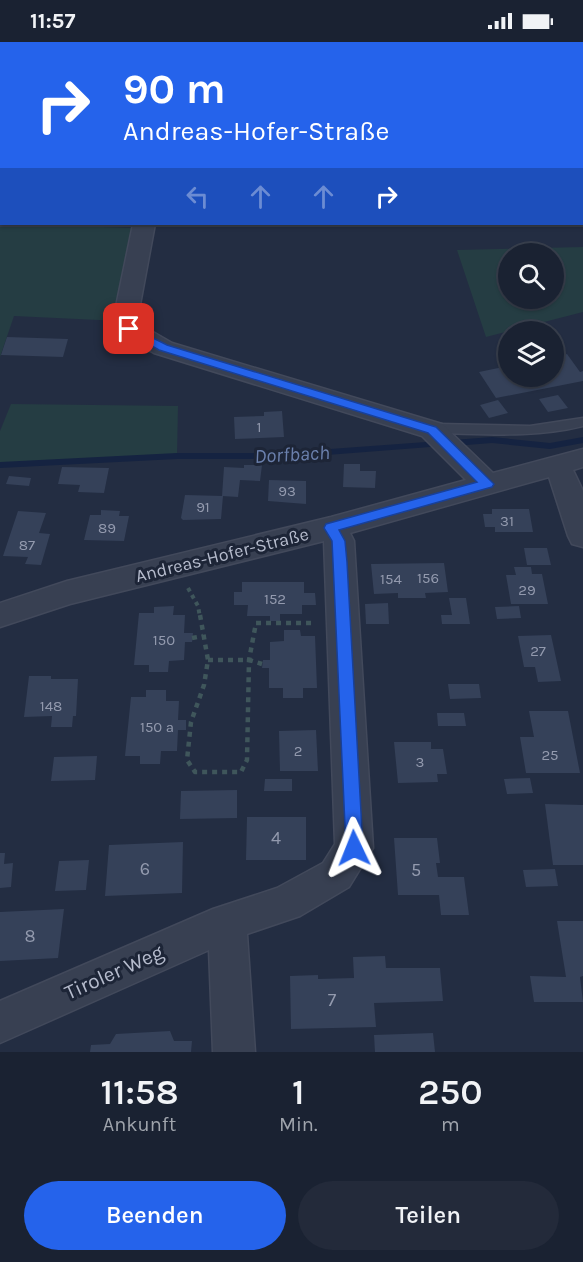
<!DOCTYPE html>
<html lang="de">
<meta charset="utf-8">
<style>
:root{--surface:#1a2232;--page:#232a3a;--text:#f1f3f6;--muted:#9fa4ac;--line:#383f4d;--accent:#2563eb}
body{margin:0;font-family:Karla,sans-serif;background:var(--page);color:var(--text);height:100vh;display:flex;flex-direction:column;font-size:22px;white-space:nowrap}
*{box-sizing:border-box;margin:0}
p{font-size:20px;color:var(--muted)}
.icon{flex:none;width:33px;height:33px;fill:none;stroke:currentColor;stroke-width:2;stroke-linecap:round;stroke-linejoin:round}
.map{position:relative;height:1010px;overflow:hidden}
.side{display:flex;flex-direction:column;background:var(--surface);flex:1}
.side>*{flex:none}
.banner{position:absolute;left:0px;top:0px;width:584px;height:183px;box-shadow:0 2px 4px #0004,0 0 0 2px var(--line);background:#2563eb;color:#fff;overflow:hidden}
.controls{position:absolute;left:498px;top:201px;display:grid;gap:12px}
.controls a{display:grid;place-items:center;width:66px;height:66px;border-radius:50%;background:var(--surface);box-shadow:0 2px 4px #0004,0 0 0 2px var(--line);font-size:30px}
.pin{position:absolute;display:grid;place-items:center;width:51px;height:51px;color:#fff;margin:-26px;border-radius:12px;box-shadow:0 3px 9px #0006}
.me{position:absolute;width:66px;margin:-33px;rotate:358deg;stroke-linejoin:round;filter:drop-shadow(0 0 4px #0008)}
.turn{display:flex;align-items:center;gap:21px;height:126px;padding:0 24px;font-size:27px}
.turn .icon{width:78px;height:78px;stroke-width:2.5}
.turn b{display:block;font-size:42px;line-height:51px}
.lanes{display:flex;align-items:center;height:57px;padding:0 24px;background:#0003;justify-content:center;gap:30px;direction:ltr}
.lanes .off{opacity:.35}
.eta{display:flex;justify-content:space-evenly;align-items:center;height:102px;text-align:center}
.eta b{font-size:36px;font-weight:600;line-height:42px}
.button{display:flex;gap:12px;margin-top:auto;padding:12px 24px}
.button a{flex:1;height:69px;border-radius:36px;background:var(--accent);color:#fff;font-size:24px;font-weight:600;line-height:69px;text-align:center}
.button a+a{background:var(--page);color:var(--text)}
.status{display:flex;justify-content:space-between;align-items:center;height:42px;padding:0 30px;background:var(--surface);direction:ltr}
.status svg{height:16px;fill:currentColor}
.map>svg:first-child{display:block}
.green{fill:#253d43;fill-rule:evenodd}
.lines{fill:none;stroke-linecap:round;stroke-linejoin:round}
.stream{fill:#152341;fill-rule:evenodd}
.building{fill:#354159}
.service-casing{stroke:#42495b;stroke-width:3}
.minor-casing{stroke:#42495b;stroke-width:3}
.path-far1{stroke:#3f565b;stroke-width:4;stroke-dasharray:4 4;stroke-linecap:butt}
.path{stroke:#3f565b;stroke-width:4.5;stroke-dasharray:5 5;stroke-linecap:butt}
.service{fill:#384052;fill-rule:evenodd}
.minor{fill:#384052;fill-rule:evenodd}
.rail-casing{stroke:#5a6379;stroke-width:4.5}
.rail{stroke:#1d2537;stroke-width:3;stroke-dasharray:9;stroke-linecap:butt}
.route{fill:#2563eb;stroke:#184099;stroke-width:1.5}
.labels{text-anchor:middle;stroke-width:6;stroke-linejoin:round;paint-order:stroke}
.number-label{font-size:15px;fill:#939aae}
.street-label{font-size:18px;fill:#b5bbcc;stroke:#1d2537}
.near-number-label{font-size:18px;fill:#939aae}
.water-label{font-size:20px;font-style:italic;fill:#6b80ad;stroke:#1d2537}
.near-street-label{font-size:21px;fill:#b5bbcc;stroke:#1d2537}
</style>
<div class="status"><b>11:57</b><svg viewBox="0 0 49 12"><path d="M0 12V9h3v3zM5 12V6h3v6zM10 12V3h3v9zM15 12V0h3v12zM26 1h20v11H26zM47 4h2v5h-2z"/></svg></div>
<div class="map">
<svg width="583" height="1010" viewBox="0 0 583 1010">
<rect width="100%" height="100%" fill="#232d42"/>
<!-- green -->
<g class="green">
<path d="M0,0h323l-321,2 -2,24z"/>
<path d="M0,179l2,3 135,4 1,-4h12l-17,94 23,30 -7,5 -32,-16 3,-16 -106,-5 -14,41z"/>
<path d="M583,205v65l-97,25 -29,-87zM508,212h46v44h-46z"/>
<path d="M11,362l167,2 -1,50 -177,9v-34z"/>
</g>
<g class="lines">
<!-- stream -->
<g class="stream">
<rect x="582" y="4" width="1" height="2"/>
<path d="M492,395l58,6 33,-6v6l-33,6 -58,-6 -39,3 -4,-3 4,-3z"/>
<path d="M440,399l4,3 -1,2 -168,13h-98l-177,9v-6l177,-9h98z"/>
</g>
</g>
<!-- building -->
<g class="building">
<path d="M7,295l61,2 -5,18 -62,-2z"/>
<path d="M567,312l13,18 3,-1v10l-87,17 -17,-26 29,-6v10h46v-19z"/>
<path d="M558,353l10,13 -20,4 -9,-13z"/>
<path d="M498,358l10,13 -19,5 -9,-13z"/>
<path d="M282,369l2,26 -49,2 -1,-22 30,-1v-4z"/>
<path d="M344,422h16v7h16l-1,17 -32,-1z"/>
<path d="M244,423h18l-2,16 -20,-1 -2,17 -16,-1 2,-29 20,1z"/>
<path d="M62,425l47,1 -5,25 -26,-1 2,-7 -22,-1z"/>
<path d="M9,434l22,2 -2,8 -23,-2z"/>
<path d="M269,438l37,1v23l-38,-3z"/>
<path d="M185,453l38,1 -2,23 -38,1 -2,-2z"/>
<path d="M492,467h37l4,23h-38v-5h-10l-2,-13h9z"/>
<path d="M101,468l19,1 -1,5h10l-5,25 -40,-1 6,-25h11z"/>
<path d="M18,469l28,2 -7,20 11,1 -9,31 -16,-1 3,-7 -25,-1z"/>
<path d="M524,506h23l4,17h-24z"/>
<path d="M444,521l4,29 -23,1 1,5h-28v-5l-24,1 -3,-30z"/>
<path d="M514,525h17l1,7h10l6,30h-37l-5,-29h10z"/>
<path d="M242,540h62v11h11l1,12h-14v9h-22v7h-10v-5h-23l1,-11h-14v-13h8z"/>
<path d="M449,556h17l4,26h-28l-1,-9h11z"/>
<path d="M388,561l1,21h-23l-1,-20z"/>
<path d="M174,564l-1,9h12l-1,18h9l-1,9h-7l-1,18 -15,1 -1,11h-19v-7h-15l5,-52h15v-6z"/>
<path d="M519,564l2,12 -24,1 -2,-12z"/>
<path d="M284,588h16l1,6h14l2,52h-14v10h-20v-10h-14v-20h-7l1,-8h7v-18l14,-1z"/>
<path d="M551,593l10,46 -23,1 -3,-15h-11l-6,-31z"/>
<path d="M29,634h22v3h27l-2,37h-3l-1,11h-21l1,-11 -28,1z"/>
<path d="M448,642h31l2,14 -31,1z"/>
<path d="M146,648h20v11h13l-1,19h8v10h-8l-1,21h-16l-1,13h-20v-8h-15l6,-59h15z"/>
<path d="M529,669h39l12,62h-54l-6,-36h14z"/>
<path d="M437,671h27l2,13h-28z"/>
<path d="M316,688l2,41h-38l-1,-40z"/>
<path d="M394,700h37v7h12l4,25h-10l1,8 -40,1z"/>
<path d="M97,714l-2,24 -44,1 3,-24z"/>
<path d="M530,736l3,15 -26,1 -3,-15z"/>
<path d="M265,737h27v12h-28z"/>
<path d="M237,748v28l-57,1 1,-28z"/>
<path d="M545,762l38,1v60h-30z"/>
<path d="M247,775h59v43h-60z"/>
<path d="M394,796h43l3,25h-4l2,14h26l5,38h-28l-2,-20h-41z"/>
<path d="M183,800l-1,51 -77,3 4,-51z"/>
<path d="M0,811h5l-1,11 9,-1 -2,24 -11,1z"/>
<path d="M89,818l-3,30 -31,1 4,-30z"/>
<path d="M555,827l3,17 -32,1 -3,-17z"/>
<path d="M64,867l-6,49 -58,3v-49z"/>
<path d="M557,879h26v55l-3,1 3,25h-49l-4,-26 36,1z"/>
<path d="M385,914l1,12h54l3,33 -69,2 2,24 -85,2 -1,-53 28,-1v4l36,-1 -1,-21z"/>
<path d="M170,989l4,10h18l-1,11h-101l1,-7 19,-1 6,-10z"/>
<path d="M433,991l2,19h-60l-1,-17z"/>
</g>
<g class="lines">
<!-- service casing -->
<g class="service-casing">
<path id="service" d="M583,376v8c-48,12 -95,8 -144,7l-7,2 -7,-5 2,-3 11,-3 92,2z"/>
</g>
<!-- minor casing -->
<g class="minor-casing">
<g id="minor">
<path d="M551,0h18l1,2h-18z"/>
<rect x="582" y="6" width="1" height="10"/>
<rect x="0" y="55" width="2" height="12"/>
<path d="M133,182h22l-18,97 2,3 33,19 270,81 51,49 90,-24v18l-10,3 10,21v56l-11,-3 -4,-8 -19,-59 -199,56 4,8 19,307 -24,39 -49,29 -53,18 8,118h-42l-4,-102 -209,93v-42l213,-92 64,-21 46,-25 12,-19 -11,-303 -254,63 -70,23v-24l67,-22 264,-64 135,-37 -44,-44 -268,-83 -34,-19 -7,-13z"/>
</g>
</g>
<!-- path-far1 -->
<path class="path-far1" d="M188,546l10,18 2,11"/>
<!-- path -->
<g class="path">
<path d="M200,573l8,45 -4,25 -13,37 -4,38 8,12h46l6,-12 2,-100 7,-37h59"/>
<path d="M192,596l11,-2"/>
<path d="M208,618h41l13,4"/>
</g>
<!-- service -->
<use href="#service" class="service"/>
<!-- minor -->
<use href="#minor" class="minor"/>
<!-- rail casing -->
<g class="rail-casing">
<g id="rail">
<path d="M358,2l18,-2"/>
<path d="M420,2l19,-2"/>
</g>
</g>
<!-- rail -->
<use href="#rail" class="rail"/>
</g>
<!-- route -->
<path class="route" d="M129,284l38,19 269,82 58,57 -2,3 -153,43 6,11 2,21 16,286 -3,5 -6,3 -6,-3 -2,-5 -13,-286 -1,-21 -8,-13 2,-4 151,-42 -49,-49 -269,-83 -34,-19 -2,-2z"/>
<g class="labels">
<!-- number labels -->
<g class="number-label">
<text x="259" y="390">1</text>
<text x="287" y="454">93</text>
<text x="203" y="470">91</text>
<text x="507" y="484">31</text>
<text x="107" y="491">89</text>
<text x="27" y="508">87</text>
<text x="428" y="541">156</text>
<text x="391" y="542">154</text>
<text x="527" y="553">29</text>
<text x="275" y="562">152</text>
<text x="164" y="603">150</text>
<text x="538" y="614">27</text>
<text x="51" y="669">148</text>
<text x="157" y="690">150 a</text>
<text x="298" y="714">2</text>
<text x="550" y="718">25</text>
<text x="420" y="725">3</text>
</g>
<!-- street labels -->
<g class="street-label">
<text transform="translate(222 513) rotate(-14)" y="6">Andreas-Hofer-Straße</text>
</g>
<!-- near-number labels -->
<g class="near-number-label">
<text x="276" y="802">4</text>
<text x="145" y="833">6</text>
<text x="416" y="834">5</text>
<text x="30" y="900">8</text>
<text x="332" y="964">7</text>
</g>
<!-- water labels -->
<g class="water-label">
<text transform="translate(292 412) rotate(-3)" y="7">Dorfbach</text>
</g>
<!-- near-street labels -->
<g class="near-street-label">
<text transform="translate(114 930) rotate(-24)" y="7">Tiroler Weg</text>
</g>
</g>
</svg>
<div class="controls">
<a><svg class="icon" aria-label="search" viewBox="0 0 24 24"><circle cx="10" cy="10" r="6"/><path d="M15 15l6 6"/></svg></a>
<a><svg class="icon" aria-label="layers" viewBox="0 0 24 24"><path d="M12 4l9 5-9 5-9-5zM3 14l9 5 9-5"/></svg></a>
</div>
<div class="pin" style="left:129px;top:287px;background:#d93025"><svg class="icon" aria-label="arrive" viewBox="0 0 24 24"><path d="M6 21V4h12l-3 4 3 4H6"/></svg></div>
<svg class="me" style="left:354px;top:806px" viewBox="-20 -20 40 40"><path d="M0-17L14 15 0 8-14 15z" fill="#2563eb" stroke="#fff" stroke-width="4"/></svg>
<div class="banner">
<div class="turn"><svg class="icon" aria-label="right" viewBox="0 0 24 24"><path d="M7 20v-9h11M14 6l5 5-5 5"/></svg><div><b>90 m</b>Andreas-Hofer-Straße</div></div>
<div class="lanes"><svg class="icon off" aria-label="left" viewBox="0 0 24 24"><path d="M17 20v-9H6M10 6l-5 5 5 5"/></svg><svg class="icon off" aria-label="ahead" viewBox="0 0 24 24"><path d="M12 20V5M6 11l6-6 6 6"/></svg><svg class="icon off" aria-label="ahead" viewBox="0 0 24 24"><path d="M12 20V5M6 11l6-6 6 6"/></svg><svg class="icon" aria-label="right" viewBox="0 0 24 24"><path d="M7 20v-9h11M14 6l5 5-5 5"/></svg></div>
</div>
</div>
<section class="side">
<div class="eta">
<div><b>11:58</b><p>Ankunft</p></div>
<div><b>1</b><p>Min.</p></div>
<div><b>250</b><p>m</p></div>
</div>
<div class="button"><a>Beenden</a><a>Teilen</a></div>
</section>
